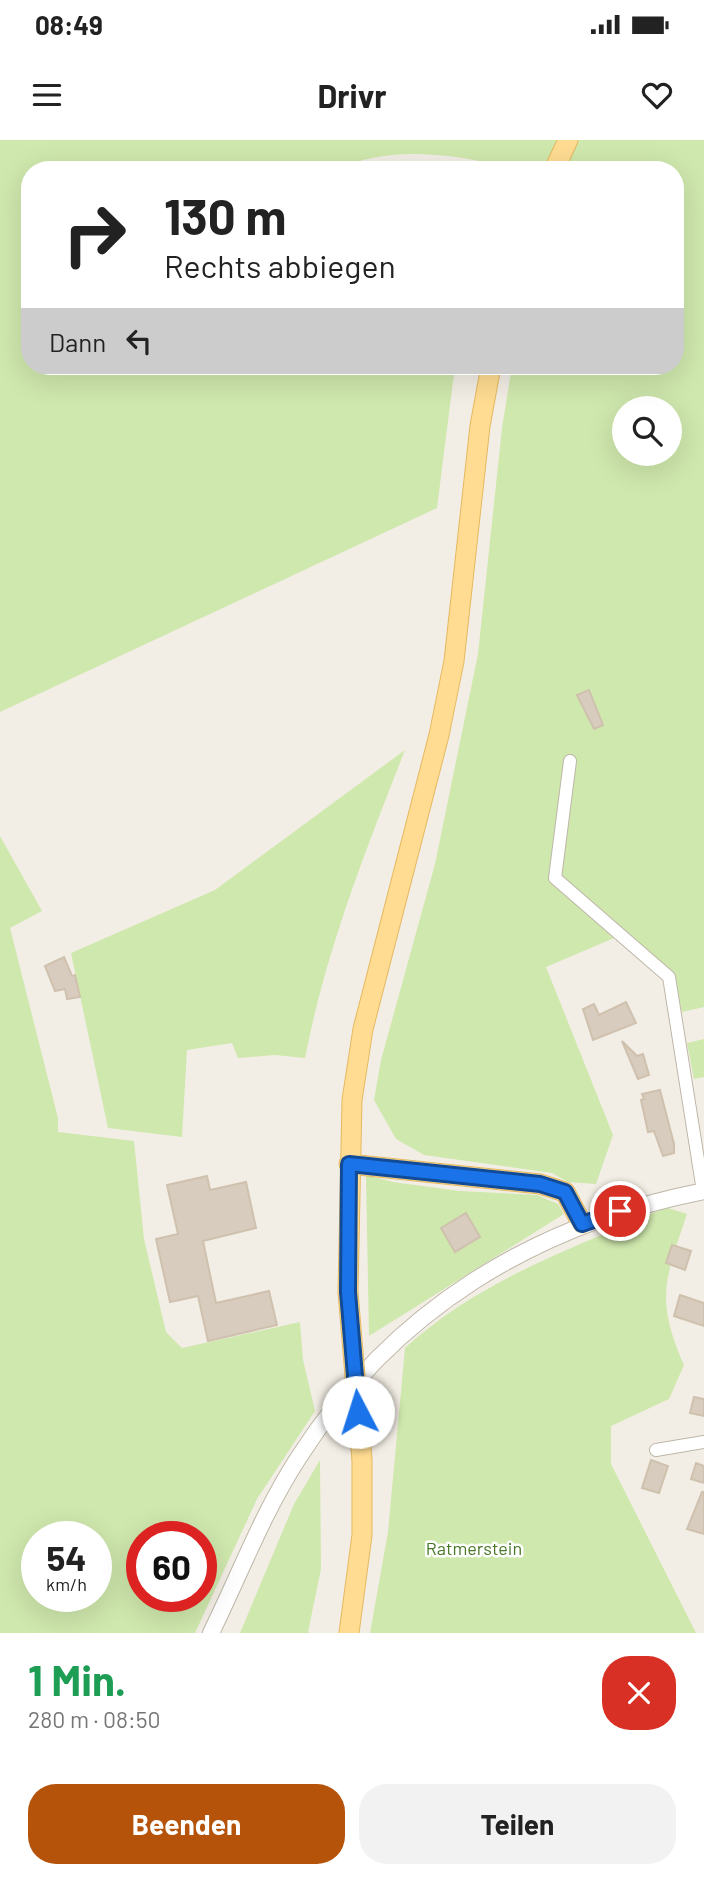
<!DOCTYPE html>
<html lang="de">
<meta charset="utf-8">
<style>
:root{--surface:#fff;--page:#f2f2f2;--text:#222;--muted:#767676;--accent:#b45309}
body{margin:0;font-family:Barlow,sans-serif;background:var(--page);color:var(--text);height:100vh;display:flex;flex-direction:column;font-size:26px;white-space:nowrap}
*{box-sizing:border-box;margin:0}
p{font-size:23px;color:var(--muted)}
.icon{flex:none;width:38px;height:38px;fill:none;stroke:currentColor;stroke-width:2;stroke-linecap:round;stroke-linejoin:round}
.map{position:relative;height:1493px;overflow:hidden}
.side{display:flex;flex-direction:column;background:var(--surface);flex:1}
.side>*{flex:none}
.hud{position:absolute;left:21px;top:21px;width:663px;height:214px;border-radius:28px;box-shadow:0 7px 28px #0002;background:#fff;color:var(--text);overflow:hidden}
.buttons{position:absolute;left:612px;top:256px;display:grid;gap:14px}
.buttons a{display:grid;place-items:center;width:70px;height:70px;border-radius:50%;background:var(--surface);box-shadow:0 7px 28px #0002;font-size:35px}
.speed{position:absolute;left:21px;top:1381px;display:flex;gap:14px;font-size:35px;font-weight:700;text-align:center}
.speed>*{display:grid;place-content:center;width:91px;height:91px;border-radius:50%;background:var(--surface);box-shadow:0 7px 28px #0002;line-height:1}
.speed small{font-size:18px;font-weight:400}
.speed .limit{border:10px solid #d22;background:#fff;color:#111}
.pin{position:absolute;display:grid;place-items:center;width:60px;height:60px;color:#fff;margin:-30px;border:4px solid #fff;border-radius:50%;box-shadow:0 2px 7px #0007}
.me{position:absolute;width:77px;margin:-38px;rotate:355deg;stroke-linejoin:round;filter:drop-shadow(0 0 5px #0008)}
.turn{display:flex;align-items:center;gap:24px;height:147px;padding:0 28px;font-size:32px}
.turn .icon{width:91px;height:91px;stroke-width:2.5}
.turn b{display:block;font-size:49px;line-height:60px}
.then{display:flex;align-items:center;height:66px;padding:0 28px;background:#0003;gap:14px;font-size:26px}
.round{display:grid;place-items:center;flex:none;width:74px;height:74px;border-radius:28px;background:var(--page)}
.overview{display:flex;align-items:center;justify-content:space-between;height:119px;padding:0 28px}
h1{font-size:42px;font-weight:700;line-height:52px;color:#1e9e55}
.cta{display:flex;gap:14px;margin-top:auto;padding:14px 28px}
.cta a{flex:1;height:80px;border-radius:28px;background:var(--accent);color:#fff;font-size:28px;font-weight:700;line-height:80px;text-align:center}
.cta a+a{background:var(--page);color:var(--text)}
.status{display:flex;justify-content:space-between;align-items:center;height:49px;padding:0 35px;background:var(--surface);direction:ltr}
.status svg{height:19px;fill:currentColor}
header{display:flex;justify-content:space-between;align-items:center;height:91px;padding:0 28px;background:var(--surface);font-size:32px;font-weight:700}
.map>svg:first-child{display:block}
.green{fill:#cfe8ad;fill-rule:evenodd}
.building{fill:#d7ccbd;stroke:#cfc1ae;stroke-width:2}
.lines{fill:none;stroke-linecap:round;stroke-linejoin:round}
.minor-casing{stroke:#beb6a8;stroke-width:14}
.tertiary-casing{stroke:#beb6a8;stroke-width:18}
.primary-casing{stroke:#e5b961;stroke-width:21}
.minor{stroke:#fff;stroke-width:12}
.tertiary{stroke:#fff;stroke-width:16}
.primary{stroke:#ffdc92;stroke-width:19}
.primary-bridge-casing{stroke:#e5b961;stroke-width:21;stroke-linecap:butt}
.primary-bridge{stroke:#ffdc92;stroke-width:19}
.route-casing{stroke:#114b97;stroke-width:18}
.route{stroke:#1a73e8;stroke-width:12}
.labels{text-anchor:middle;stroke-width:5;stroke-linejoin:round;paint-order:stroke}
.park-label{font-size:18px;fill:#487827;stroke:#fff}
</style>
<div class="status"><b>08:49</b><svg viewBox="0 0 49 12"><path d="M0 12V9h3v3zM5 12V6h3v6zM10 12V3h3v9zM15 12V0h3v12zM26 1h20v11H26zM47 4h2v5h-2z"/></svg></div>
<header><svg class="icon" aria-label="menu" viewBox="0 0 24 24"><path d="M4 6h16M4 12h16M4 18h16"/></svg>Drivr<svg class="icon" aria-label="heart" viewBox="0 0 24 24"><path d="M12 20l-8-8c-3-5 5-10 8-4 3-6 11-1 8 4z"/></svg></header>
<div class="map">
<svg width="704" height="1493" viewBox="0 0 704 1493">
<rect width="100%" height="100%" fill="#f3eee5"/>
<!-- green -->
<g class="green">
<path d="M0,0h704v867l-22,5 -8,-38 -51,-45 -9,9 -68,29 67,168 -17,49 -28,-2 -16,-9 -128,-18 -28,-16 -22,-39 7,-40 54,-196 43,-210 24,-226 10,-62h164v-196h-321l30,-8 101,7 2,-6c-49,-11 -106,-15 -152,7h-306v196h425l-18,142 -437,204zM625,268h45v45h-45z"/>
<path d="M405,610c-41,105 -78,197 -100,308l-30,-3 -37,3 -6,-15 -45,7 -5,87 -74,-9 -37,-175 144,-63z"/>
<path d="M0,696l42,75 -32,17 48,190v14l76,9 10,98 22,93 16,16 118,-26 3,38 12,51 -58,88 -62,134h-195zM37,1396h59v60h-59zM142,1396h59v60h-59z"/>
<path d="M704,899v38l-10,2 -7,-36z"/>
<path d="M366,1035l27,7 67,9 77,4 21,9 6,10 -195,122z"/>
<path d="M668,1068l19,6c-22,66 -32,84 -3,151l-15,34 -58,27v38l85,169h-326l18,-101 17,-184c57,-52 123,-82 194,-112 22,-9 46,-22 69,-28z"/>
<path d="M320,1320l1,109 -13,63 2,1h-70l54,-129z"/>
</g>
<!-- building -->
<g class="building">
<path d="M589,550l14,35 -9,4 -17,-34z"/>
<path d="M64,817l8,19 3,-1 5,22 -13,2 -2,-10 -10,2 -10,-25z"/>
<path d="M626,862l10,21 -43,17 -10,-31 11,-5 5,11z"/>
<path d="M622,901l15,15 6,-2 6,21 -11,4z"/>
<path d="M660,950l14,54v9l-11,3 -9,-25 -6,1 -7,-32 3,-1 -2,-5z"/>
<path d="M207,1036l3,14 36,-8 10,46 -53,13 13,62 53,-12 8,34 -69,16 -10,-45 -28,6 -14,-63 22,-5 -11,-49z"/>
<path d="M466,1073l14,24 -25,15 -14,-24z"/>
<path d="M672,1105l19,6 -6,19 -19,-7z"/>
<path d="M680,1155l24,8v23l-30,-10z"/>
<path d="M694,1257l10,2v17l-14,-3z"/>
<path d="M651,1320l17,6 -9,27 -17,-5z"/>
<path d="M696,1323l8,3v17l-13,-4z"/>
<path d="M702,1352h2v42l-17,-5z"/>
</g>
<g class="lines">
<!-- minor casing -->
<g class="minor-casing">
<g id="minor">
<path d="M570,621l-15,117 114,99 34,214"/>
<path d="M656,1310l48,-8"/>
</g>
</g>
<!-- tertiary casing -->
<g class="tertiary-casing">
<path id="tertiary" d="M211,1493c29,-59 52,-121 88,-176 94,-147 236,-233 405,-266"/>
</g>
<!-- primary casing -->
<g class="primary-casing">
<g id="primary">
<path d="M554,30l14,-30"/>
<path d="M349,1024l191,20 25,8 17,32"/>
<path d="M348,1152l4,-192 11,-71 76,-294 15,-74 26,-235 11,-60"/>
<path d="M349,1493l13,-98v-75"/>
</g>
</g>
<!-- minor -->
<use href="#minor" class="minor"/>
<!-- tertiary -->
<use href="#tertiary" class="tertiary"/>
<!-- primary -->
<use href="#primary" class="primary"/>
<!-- primary-bridge casing -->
<g class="primary-bridge-casing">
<path id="primary-bridge" d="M348,1152l14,168"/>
</g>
<!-- primary-bridge -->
<use href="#primary-bridge" class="primary-bridge"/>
</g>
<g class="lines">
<!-- route casing -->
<g class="route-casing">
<path id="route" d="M358,1272l-10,-120 1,-128 191,20 25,8 17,32 38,-13"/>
</g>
<!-- route -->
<use href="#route" class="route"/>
</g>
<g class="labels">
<!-- park labels -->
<g class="park-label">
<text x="474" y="1415">Ratmerstein</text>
</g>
</g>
</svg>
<div class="buttons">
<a><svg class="icon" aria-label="search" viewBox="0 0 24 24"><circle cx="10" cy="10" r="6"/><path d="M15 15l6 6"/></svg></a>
</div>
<div class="speed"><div>54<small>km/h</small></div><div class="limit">60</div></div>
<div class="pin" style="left:620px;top:1071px;background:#d93025"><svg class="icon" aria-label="arrive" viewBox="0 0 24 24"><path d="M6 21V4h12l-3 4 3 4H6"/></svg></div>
<svg class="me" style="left:358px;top:1272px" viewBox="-20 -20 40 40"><circle r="19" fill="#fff"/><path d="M0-13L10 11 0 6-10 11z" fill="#1a73e8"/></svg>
<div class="hud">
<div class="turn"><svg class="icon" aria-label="right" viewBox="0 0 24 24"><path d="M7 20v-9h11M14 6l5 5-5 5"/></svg><div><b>130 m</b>Rechts abbiegen</div></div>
<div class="then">Dann<svg class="icon" aria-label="left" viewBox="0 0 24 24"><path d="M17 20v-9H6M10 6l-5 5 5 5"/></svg></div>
</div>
</div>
<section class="side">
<div class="overview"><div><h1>1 Min.</h1><p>280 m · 08:50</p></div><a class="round" style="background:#d93025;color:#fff"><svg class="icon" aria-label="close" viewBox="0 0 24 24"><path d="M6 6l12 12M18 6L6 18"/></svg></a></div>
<div class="cta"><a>Beenden</a><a>Teilen</a></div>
</section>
